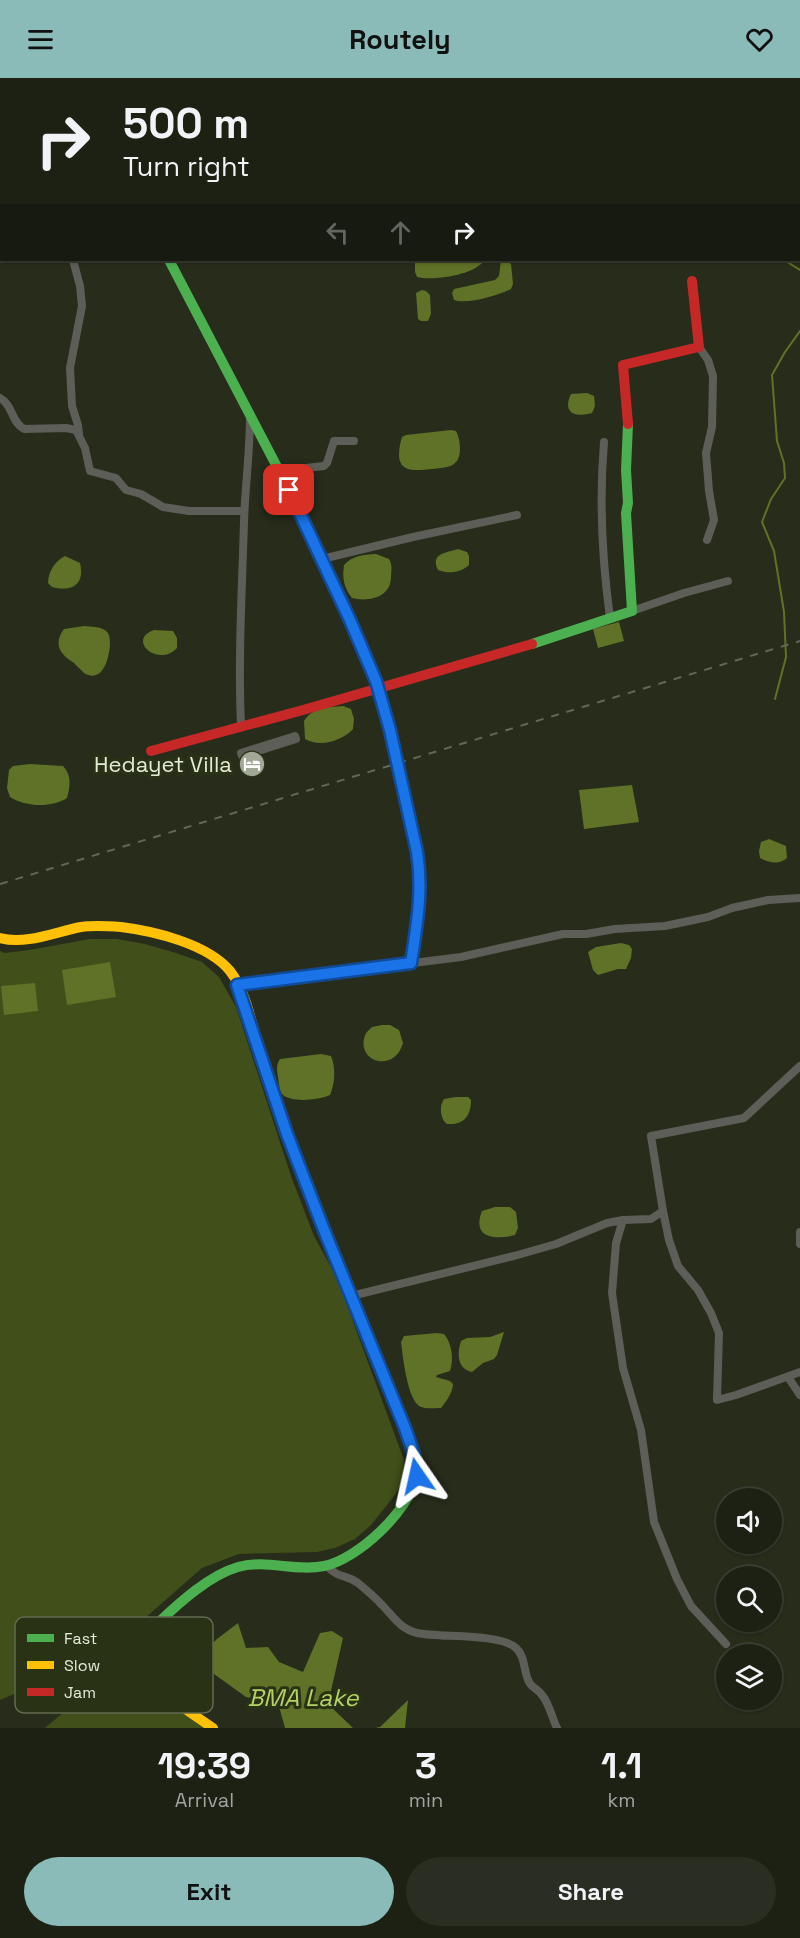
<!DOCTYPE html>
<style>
:root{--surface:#1d2114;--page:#2a2e22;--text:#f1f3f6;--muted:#a0a3a0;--line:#3b3e34;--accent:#8bbbb9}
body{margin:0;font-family:"Space Grotesk",sans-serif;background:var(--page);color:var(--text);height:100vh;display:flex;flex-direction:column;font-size:22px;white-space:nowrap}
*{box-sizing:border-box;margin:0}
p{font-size:20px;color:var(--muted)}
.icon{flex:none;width:33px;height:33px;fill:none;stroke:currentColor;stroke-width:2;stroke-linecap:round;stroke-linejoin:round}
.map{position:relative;height:1650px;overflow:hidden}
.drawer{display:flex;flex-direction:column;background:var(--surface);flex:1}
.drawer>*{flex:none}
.hud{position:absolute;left:0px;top:0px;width:801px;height:183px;box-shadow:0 2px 4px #0004,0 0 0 2px var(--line);background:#1d2114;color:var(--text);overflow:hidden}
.controls{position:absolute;left:716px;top:1410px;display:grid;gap:12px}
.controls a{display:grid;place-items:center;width:66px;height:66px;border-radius:50%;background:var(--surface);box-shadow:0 2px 4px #0004,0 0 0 2px var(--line);font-size:30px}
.pin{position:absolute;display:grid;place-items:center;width:51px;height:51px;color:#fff;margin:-26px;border-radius:12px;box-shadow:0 3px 9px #0006}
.me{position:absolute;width:66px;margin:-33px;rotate:349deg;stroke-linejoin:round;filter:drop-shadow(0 0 4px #0008)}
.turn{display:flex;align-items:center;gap:21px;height:126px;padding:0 24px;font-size:27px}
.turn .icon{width:78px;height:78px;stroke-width:2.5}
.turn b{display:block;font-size:42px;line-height:51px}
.lanes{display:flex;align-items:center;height:57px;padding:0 24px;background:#0003;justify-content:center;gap:30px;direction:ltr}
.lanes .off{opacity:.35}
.eta{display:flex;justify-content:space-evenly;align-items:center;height:102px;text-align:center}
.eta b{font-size:36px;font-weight:800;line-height:42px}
.action{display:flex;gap:12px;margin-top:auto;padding:12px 24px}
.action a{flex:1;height:69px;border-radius:36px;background:var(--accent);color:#111;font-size:24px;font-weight:800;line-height:69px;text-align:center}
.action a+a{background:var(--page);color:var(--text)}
header{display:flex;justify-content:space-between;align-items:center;height:78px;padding:0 24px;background:var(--accent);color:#111;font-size:27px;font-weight:800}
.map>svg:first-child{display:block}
.green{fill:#414f1a}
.water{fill:#5f7227}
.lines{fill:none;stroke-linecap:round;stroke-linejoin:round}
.stream{stroke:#5f7227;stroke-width:2}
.street{stroke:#5d5e58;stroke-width:8}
.fast{stroke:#4caf50;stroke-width:10}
.slow{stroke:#ffc107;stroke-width:10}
.jam{stroke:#c62828;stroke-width:10}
.rail{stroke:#62665c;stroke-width:2;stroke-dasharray:8 8;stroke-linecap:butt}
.route-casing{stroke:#114b97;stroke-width:15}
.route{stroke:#1a73e8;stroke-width:10}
.labels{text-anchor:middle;stroke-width:6;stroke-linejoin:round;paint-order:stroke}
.poi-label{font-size:22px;fill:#e4ead8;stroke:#2a3215;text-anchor:end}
.water-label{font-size:24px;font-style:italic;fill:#b4d266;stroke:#2a3215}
.key{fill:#2a3215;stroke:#626950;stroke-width:1.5}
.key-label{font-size:16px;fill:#e4ead8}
</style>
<header><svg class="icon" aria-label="menu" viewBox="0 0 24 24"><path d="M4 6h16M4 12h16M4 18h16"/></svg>Routely<svg class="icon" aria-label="heart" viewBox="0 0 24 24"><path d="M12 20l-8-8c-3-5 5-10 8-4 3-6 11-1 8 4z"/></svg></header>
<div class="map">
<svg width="800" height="1650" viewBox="0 0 800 1650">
<rect width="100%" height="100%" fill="#272c1b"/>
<!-- green -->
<g class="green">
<path d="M90,861h27l28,5 31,9 26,9 17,15 17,30 55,169 23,60 23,42 67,182 -2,23 -7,12 -24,30 -16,14 -20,9 -18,4 -78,2 -37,14 -58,51 -12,16 -10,21 -45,12 -77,32v-749l5,2 24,-3z"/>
<path d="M136,1573l73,77h-164z"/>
</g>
<!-- water -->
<g class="water">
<path d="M415,182h69c-8,15 -51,21 -67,17l-2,-5z"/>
<path d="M501,182h4l6,4 2,20 -2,5c-13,6 -44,16 -57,11l-2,-7 2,-4 41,-9 4,-4z"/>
<path d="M422,212l4,1 4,4 1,19 -3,7h-7l-3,-2 -2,-26z"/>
<path d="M587,315l7,3 1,10 -3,7c-17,5 -30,0 -21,-19z"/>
<path d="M451,352l5,1c4,7 7,26 -1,32 -5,5 -15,5 -23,6 -13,1 -32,5 -33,-13 0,-7 1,-13 3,-19l4,-2z"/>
<path d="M458,471l9,3 2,4v9c-9,8 -20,9 -31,5 -8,-17 8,-17 20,-21z"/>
<path d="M376,476l13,5c4,7 2,11 2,19 -1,20 -23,24 -39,20 -8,-10 -10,-20 -8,-33 9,-10 19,-10 32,-11z"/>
<path d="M65,478l15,7c5,22 -8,29 -28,24l-4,-4c0,-11 7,-22 17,-27z"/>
<path d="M619,544l5,19 -26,7 -5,-19z"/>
<path d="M84,548c7,1 18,0 23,6 3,3 3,9 3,13 -1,13 -7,39 -26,28 -3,-3 -7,-7 -10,-10 -4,-3 -8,-5 -11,-9 -7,-8 -5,-17 1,-25z"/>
<path d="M154,552l19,1 4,7v10c-19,20 -51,-8 -23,-18z"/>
<path d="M343,628l8,3 3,10 -1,10c-11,12 -33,19 -48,10l-1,-18c8,-13 24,-14 39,-15z"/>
<path d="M30,686l33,2c9,9 7,21 4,32 -15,10 -42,9 -57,-1l-3,-9 2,-18 4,-4z"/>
<path d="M632,707l7,37 -55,7 -5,-39z"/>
<path d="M769,761l17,7 1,12c-8,7 -18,5 -27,0l-1,-7 2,-9z"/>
<path d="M621,865l8,2 3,4 -1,9 -5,11h-8l-20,6 -5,-5 -5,-18 8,-5z"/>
<path d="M110,884l6,35 -49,8 -5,-35z"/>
<path d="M35,905l3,28 -34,4 -3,-29z"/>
<path d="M382,947h8l9,5 4,13c-9,32 -50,18 -37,-10l6,-6z"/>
<path d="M321,976l10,2c5,11 4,28 -1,39 -11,5 -37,8 -47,0 -4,-4 -4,-12 -5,-18 -1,-7 -2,-12 2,-18z"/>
<path d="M456,1019h12l3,3c0,16 -7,25 -24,24 -7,-5 -8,-18 -3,-25z"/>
<path d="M495,1129h15l6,5 2,16 -3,7c-19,5 -44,4 -33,-24z"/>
<path d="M504,1254l-7,23 -3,4 -11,4 -11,9c-15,-3 -15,-19 -11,-31l6,-3 23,-1z"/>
<path d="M437,1255l7,1c8,9 10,26 6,37l-13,4 -1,2 14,4 3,3c0,8 -7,18 -12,24 -6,0 -15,1 -20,-1 -14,-6 -18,-51 -20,-65l3,-6z"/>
<path d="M238,1545l8,25 22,-1 11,15 24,10 17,-39 12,-2 11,7 -15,66 25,24h-68l-7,-25 -32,-6 -39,-28 -8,-12 18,-18z"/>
<path d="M408,1622l-3,28h-30l5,-1z"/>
</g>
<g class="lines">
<!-- stream -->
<g class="stream">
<path d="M733,0l1,2"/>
<path d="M784,182l16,10"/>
<path d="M775,621l11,-42 -2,-45 -10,-61 -12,-29 9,-23 14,-21 -1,-15 -7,-22 -5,-66 13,-23 15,-21"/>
</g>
<!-- street -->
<g class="street">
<path d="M150,0l1,2"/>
<path d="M0,136l2,4"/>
<path d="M73,182l7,26 2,20 -12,62 2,38 6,19 1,9"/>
<path d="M699,269l9,13 5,16 -1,51 -6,26 3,38 5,29 -7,20"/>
<path d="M0,320c13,7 11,24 24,31l42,-1 10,2 9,18 5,23 26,7 10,12 15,4 22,13 26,4h55"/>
<path d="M604,364c-5,59 -2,117 6,176"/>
<path d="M279,393l45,-5 3,-3 7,-22h20"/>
<path d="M322,481l91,-22 104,-22"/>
<path d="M632,533l52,-18 44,-12"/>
<path d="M241,648c-3,-68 1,-136 3,-204 1,-35 6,-70 6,-106"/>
<path d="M295,658l1,3 -54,17 -1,-3z"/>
<path d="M237,907l224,-28 102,-23h23l29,-5 50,-3 43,-9 24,-9 36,-8 32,-2"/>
<path d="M663,1133l-12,-75 93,-18 56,-52"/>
<path d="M623,1142l-7,23 -4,50 11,75 18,62 13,92 23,57 14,27 35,38"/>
<path d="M800,1154v12"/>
<path d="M351,1218l163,-40 42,-12 51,-21 16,-3 28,-1 12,-8 6,29 9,26 20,24 13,23 8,20 -2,67 19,-5 64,-23"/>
<path d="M788,1299l12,18"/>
<path d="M327,1488c12,13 19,8 31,17 8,7 17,14 24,22 11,11 18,24 35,28 23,5 83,0 99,15 10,9 7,23 13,34 3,6 9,7 13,13 7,8 10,23 15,33"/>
</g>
<!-- fast -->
<g class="fast">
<path d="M291,2l3,-2"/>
<path d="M0,175l2,-1"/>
<path d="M169,182l128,245 79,176 15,50"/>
<path d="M532,566l100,-33 -6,-98 2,-10 -2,-33 2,-46"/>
<path d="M159,1544c21,-20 51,-47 79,-55 28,-8 58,5 86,-1 34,-7 85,-55 92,-89 2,-11 -2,-22 -5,-31l-90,-227"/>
</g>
<!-- slow -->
<g class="slow">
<path d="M266,2l2,-2"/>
<path d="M0,160l2,-1"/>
<path d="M0,860c26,7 55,-6 81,-11 13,-2 27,-1 40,0 33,4 87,17 109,44 18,23 22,57 31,85 18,55 38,109 60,163"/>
<path d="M159,1544c-15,15 -37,39 -16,58l70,48"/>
</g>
<!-- jam -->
<g class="jam">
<path d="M628,346l-5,-59 76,-18 -7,-66"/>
<path d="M391,653l29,144v25l-9,63"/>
<path d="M151,673l152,-41 229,-66"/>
</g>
<!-- rail -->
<path class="rail" d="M0,806l800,-243"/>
</g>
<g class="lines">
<!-- route casing -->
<g class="route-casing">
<path id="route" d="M289,412l61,130 26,61 14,49 27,122c6,39 0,72 -6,111l-174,22 50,149 37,96 81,198 9,26 3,22"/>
</g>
<!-- route -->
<use href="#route" class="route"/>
</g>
<!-- icons -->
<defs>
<g id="hotel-disc" transform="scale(1.35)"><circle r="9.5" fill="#a2a896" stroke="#2a3215"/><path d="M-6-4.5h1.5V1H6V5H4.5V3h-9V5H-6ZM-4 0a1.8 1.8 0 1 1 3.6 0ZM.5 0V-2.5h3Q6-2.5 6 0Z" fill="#fff"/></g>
</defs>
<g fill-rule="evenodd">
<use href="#hotel-disc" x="252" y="686"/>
</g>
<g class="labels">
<!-- poi labels -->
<g class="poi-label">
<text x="232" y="694">Hedayet Villa</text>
</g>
<!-- water labels -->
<g class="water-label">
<text x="303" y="1628">BMA Lake</text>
</g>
</g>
<!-- legend -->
<rect x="15" y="1539" width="198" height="96" rx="9" class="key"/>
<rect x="27" y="1556" width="27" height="8" fill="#4caf50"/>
<rect x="27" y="1583" width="27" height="8" fill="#ffc107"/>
<rect x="27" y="1610" width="27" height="8" fill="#c62828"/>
<g class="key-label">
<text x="64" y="1566">Fast</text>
<text x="64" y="1593">Slow</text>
<text x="64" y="1620">Jam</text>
</g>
</svg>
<div class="controls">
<a><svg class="icon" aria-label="sound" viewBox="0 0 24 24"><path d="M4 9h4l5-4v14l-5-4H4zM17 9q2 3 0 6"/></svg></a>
<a><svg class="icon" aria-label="search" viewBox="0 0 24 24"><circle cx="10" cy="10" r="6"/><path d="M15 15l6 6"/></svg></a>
<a><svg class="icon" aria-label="layers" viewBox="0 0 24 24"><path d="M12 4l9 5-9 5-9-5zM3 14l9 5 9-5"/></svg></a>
</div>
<div class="pin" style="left:289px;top:412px;background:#d93025"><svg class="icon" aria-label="arrive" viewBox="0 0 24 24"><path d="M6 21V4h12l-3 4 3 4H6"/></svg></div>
<svg class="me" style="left:417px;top:1398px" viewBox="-20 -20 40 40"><path d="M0-17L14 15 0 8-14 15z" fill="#1a73e8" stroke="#fff" stroke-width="4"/></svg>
<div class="hud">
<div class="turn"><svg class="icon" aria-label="right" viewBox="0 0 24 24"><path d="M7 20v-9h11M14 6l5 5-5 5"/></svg><div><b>500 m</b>Turn right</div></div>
<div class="lanes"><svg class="icon off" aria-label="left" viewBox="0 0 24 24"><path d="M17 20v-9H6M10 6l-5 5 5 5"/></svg><svg class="icon off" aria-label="ahead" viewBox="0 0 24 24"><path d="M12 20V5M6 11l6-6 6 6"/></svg><svg class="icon" aria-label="right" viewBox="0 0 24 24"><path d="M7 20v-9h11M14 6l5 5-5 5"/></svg></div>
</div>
</div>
<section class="drawer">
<div class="eta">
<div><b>19:39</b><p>Arrival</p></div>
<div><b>3</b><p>min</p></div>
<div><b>1.1</b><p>km</p></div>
</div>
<div class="action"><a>Exit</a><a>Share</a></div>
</section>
